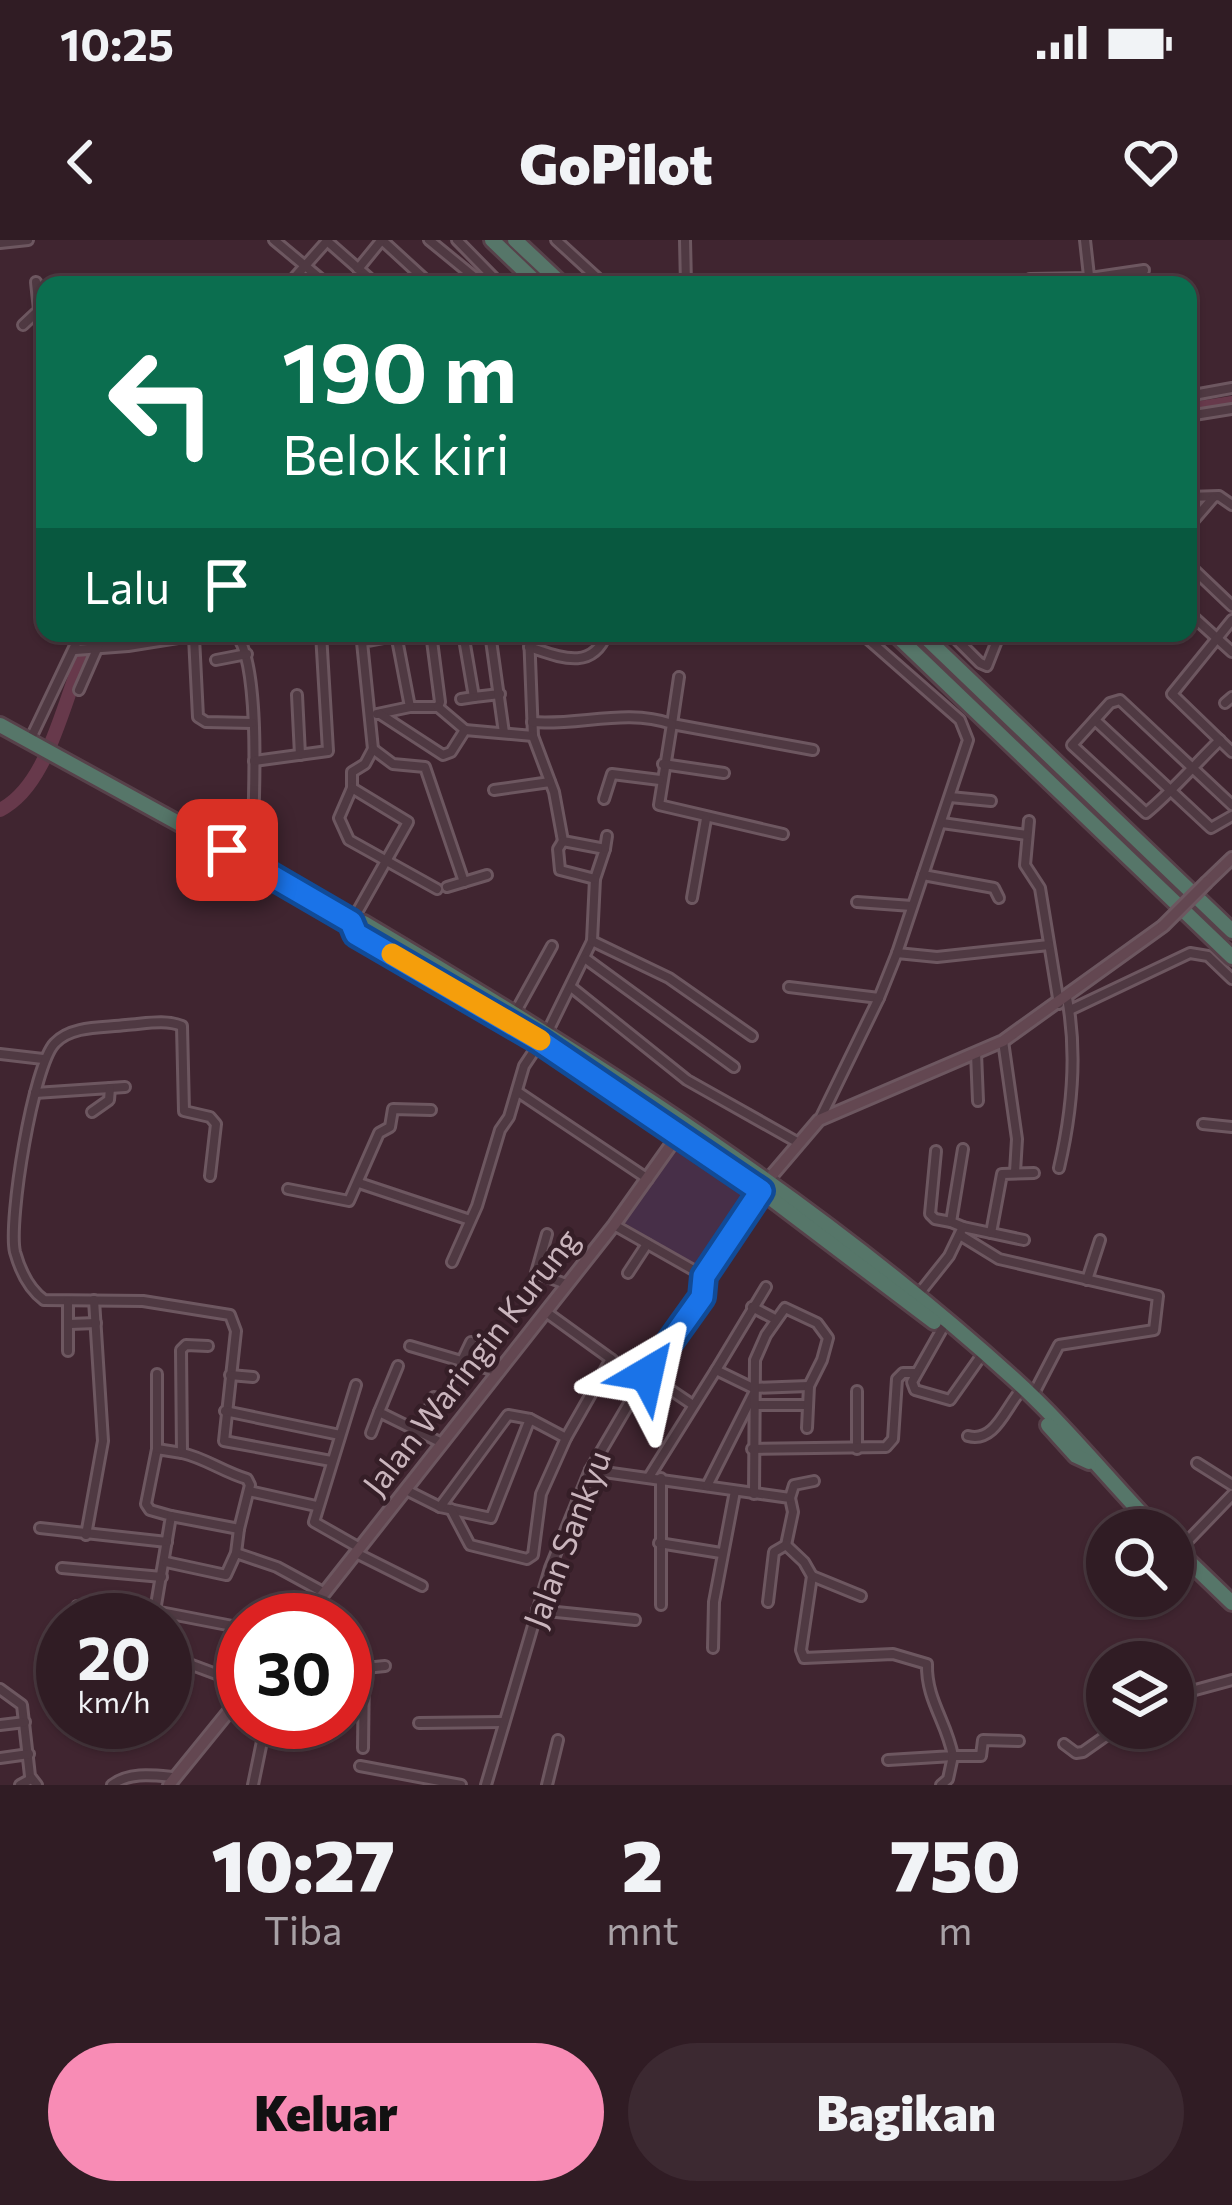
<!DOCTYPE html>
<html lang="id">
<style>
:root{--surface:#301c24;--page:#3c2931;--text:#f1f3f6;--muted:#a8a1a6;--line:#4b3a41;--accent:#f88cb5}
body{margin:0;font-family:Commissioner,sans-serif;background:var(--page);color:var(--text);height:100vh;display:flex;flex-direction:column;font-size:45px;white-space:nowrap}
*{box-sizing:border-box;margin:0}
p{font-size:39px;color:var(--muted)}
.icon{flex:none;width:66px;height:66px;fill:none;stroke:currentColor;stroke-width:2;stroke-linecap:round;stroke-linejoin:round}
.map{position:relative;height:1545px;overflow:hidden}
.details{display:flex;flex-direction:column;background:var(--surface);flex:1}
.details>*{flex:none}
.guide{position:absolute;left:36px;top:36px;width:1161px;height:366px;border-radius:24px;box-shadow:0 3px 9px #0004,0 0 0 3px var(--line);background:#0b6e4f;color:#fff;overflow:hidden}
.controls{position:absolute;left:1086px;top:1269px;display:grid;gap:24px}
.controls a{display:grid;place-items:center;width:108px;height:108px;border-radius:50%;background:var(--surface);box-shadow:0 3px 9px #0004,0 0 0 3px var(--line);font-size:60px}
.speed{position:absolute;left:36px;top:1353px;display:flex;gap:24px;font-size:60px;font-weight:700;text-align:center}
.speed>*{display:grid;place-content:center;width:156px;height:156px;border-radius:50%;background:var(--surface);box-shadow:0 3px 9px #0004,0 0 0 3px var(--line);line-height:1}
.speed small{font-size:30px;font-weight:400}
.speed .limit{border:18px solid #d22;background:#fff;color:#111}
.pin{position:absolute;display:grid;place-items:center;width:102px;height:102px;color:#fff;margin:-51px;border-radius:24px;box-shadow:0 6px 18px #0006}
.me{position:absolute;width:132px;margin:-66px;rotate:36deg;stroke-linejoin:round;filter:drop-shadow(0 0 9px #0008)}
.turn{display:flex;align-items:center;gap:42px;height:252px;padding:0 48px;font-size:54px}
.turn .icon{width:156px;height:156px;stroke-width:2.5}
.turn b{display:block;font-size:84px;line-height:102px}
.then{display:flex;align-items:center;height:114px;padding:0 48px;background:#0003;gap:24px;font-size:45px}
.eta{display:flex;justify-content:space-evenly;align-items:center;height:204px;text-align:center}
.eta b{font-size:72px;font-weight:800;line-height:84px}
.cta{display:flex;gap:24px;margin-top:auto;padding:24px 48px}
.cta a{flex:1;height:138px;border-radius:72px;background:var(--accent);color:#111;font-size:48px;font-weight:800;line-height:138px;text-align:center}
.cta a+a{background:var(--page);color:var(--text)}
.status{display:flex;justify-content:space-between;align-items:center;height:84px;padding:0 60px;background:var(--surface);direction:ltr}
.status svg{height:33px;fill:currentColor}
header{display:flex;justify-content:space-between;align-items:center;height:156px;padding:0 48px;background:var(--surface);font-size:54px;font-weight:800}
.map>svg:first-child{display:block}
.green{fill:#472f48}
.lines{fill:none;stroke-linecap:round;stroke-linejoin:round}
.river{stroke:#67394b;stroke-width:14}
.street-casing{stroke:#6d5760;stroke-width:14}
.secondary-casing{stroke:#6d5760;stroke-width:16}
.highway-casing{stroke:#57414a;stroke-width:20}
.street{stroke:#4f3942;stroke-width:8}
.secondary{stroke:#634751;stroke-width:10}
.highway{stroke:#567669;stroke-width:14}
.secondary-bridge-casing{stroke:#6d5760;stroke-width:16;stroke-linecap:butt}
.secondary-bridge{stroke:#634751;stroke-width:10}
.route-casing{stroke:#114b97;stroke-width:30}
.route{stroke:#1a73e8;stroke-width:21}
.slow{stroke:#f59e0b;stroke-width:21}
.labels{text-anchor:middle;stroke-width:9;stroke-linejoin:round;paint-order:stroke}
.street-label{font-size:33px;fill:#cab5bd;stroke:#351e27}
</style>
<div class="status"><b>10:25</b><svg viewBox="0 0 49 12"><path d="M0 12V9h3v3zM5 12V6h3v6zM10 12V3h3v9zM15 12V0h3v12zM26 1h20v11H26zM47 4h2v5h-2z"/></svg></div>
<header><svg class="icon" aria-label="back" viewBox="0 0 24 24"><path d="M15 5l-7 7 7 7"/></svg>GoPilot<svg class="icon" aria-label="heart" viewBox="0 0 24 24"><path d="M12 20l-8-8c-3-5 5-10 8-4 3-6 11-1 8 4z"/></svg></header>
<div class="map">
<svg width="1232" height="1545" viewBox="0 0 1232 1545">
<rect width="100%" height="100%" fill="#402530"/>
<!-- green -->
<path class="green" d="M679,906l76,52 -54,72 -81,-50z"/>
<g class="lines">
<!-- river -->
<g class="river">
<path d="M1188,170l44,-7"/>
<path d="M0,570c55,-28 64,-127 95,-177"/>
</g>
<!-- street casing -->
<g class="street-casing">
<g id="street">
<path d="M274,0l54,45"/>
<path d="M382,0l49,45"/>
<path d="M429,0l55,45"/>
<path d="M457,0l44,45"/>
<path d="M556,0l49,45"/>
<path d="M685,0l1,45"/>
<path d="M1085,0l5,45"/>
<path d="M327,1l50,44"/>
<path d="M0,3l28,-3"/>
<path d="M358,29l22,-27"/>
<path d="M288,45l39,-44"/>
<path d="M1027,45l3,-6 60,-1 54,-8"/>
<path d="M23,85l16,-15 -3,-28"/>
<path d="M1188,156l44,-8"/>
<path d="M1188,176l44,-7"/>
<path d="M1188,257l31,-1 13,9"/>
<path d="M1188,287l25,-29"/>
<path d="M1188,324l44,42"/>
<path d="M1188,372l44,40"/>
<path d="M1232,380l-60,74 60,58"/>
<path d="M235,393c28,30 18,183 17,228"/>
<path d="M409,393l-47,9 11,107 -8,15 -13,8v16l-13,30 10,22 88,49"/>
<path d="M463,393l11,64 26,-3"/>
<path d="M490,393l14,100"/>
<path d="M950,393l30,30 7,3 13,-33"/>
<path d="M194,397l4,80 8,5 46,1"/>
<path d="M529,407c31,10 63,25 78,-14"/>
<path d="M75,410l53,-4 81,-13"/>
<path d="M216,420l31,-6"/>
<path d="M679,437l-7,47 141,26"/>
<path d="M79,450l25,-57"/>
<path d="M297,455l3,60"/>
<path d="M461,459l13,-2"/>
<path d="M1225,463l7,-6"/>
<path d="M410,467h28l2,-5 -9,-69"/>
<path d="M438,467l26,22"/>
<path d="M377,474l33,-7 -14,-73"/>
<path d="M380,474l63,41 8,-3 14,-22 68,6 -4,-103"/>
<path d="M1095,480l116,108 21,-12"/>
<path d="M532,482c47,4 94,-14 140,2l-13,81 124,29"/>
<path d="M533,496l21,56 9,49 42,8 -10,30 -3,62 -45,92"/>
<path d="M30,500l51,-107"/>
<path d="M1220,500c-25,24 -47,51 -74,73l-74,-68 38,-42 10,-3 112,105"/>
<path d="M373,509l20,15 32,3 39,115"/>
<path d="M254,521l74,-10 -7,-118"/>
<path d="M663,524l61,9"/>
<path d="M494,550l56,-8"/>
<path d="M950,557l41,4"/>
<path d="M604,559l8,-25 48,6"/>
<path d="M1029,581l-4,44 15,23 19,116"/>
<path d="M942,583l85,12"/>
<path d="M563,601l-5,8 2,21 35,9"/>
<path d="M605,609l2,-13"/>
<path d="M923,635l71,13 5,10"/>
<path d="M447,647l40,-12"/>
<path d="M692,658l14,-79"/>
<path d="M857,662l55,4"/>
<path d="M351,683l57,-101 -56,-34"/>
<path d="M592,701l77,37 83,58"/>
<path d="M897,713l40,4 112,-12"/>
<path d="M586,719l148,108"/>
<path d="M571,747l116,93 110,62"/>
<path d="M789,747l90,11"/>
<path d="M1070,770l120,-57 18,3 24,23"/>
<path d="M515,773l37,-67"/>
<path d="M1003,801l14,98 -2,33"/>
<path d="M976,813l2,48"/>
<path d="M0,814l43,5"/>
<path d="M518,852l130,87"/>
<path d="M35,853l90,-6"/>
<path d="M92,872l17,-12 1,-12"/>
<path d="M820,879l59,-121 18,-45 71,-213 -8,-20 -99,-87"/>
<path d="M1203,884l29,3"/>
<path d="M936,911l-6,63 5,5 16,3"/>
<path d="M1059,928c13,-56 19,-113 8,-170"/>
<path d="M210,936l6,-52 -6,-7 -26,-6 -2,-85c-17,-7 -38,-2 -56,-1 -22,3 -54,0 -71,18 -22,22 -47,178 -40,209 5,18 14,37 29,48l99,1 87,14 6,16 -12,110 107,20"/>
<path d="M359,943l111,37"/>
<path d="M288,949l61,12 30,-68 11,-6 3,-18 38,1"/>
<path d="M614,985l90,51"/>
<path d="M963,987l61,13"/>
<path d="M991,993l11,-59 32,-1"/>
<path d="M547,994l-11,39 30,11"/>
<path d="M960,995l39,24 159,37 -4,34 -95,15 -27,52"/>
<path d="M452,1022l25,-56 23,-76 9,-13 15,-51 16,-24"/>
<path d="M628,1033l19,-29"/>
<path d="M1087,1040l13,-40"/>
<path d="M918,1055l31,-39 14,-29 -12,-5 12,-73"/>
<path d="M752,1067l23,12"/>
<path d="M70,1084l26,-1"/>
<path d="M942,1089l-30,53 3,8 35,10 29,-41"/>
<path d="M208,1106l-22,-1 -5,5 1,103 -25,-4 -11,55 4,6 21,6 -16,95 88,17"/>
<path d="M410,1106l89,26"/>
<path d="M68,1111v-50"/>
<path d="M611,1119l30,24"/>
<path d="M461,1123l10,-21"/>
<path d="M398,1126l-19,46 63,31"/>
<path d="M716,1130l50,-83"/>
<path d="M157,1134v75"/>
<path d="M647,1134l46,31"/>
<path d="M230,1135l23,2"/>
<path d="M356,1145l-42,137 44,25"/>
<path d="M857,1151v58"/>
<path d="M756,1165h52"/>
<path d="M225,1171l115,24"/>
<path d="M420,1191l14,-34"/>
<path d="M371,1193l8,-21"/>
<path d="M968,1196c25,7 36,-24 50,-42"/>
<path d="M752,1209l134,-2 7,-8 4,-60 6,-6h13"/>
<path d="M1197,1223l35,22"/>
<path d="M590,1230l200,28 3,14 -7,33 -12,7 -6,50"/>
<path d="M649,1237l67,-107 37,18 56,-2"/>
<path d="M661,1238v127"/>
<path d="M707,1246l47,-93"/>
<path d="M406,1250l34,17 51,11 39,-99"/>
<path d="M249,1251l67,15"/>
<path d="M754,1254l1,-134 11,-25 19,-27 32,15 11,15 -6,22 -13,26 -2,42"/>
<path d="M790,1258l4,-13 20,-4"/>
<path d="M440,1267l68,-92 22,4 36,19"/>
<path d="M451,1269l19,36 57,14 6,-4 8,-61 25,-56 45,-79 -65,-47"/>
<path d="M171,1276l68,13 11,-44 -3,-6c-24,-7 -42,-21 -65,-26"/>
<path d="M40,1288l127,14"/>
<path d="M86,1295l17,-94 -9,-141"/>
<path d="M659,1303l62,10"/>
<path d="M786,1305l18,17 8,14 -11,74 3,8 89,-4 34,10c-1,36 20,58 26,92l-65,4"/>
<path d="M1179,1310l53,-55"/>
<path d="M236,1313l41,14 46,25"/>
<path d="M356,1313l66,33"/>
<path d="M166,1322l60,13 10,-22 3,-24"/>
<path d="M62,1328l100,9"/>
<path d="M812,1336l49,20"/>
<path d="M77,1366l78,5"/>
<path d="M537,1370l98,10"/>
<path d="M713,1408l1,-46 21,-111"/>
<path d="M165,1424l27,1 51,19"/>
<path d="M345,1430l40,-4"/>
<path d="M0,1449l22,16 8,71 7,9"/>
<path d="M1173,1456l59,-16"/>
<path d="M419,1483l84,-1"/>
<path d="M0,1485l25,-3"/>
<path d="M1064,1504l12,9 7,-1 34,-24"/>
<path d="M363,1508l1,-80"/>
<path d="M0,1518l29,-4"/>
<path d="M360,1526l101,19"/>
<path d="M20,1545l11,-6"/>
<path d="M112,1545c17,-13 40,-10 61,-8"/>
<path d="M253,1545l13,-63"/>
<path d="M486,1545l64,-217 40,-98 51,-87 61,-86 2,-21 56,-84"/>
<path d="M547,1545l11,-45"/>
<path d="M941,1545l7,-6 5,-23h28l2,-16 36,1"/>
</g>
</g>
<!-- secondary casing -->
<g class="secondary-casing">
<g id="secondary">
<path d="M1207,642l25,-24"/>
<path d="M767,941l52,-61 184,-79 160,-115"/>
<path d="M303,1380l311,-395 64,-90"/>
<path d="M169,1545l74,-91"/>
</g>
</g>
<!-- highway casing -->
<g class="highway-casing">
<g id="highway">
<path d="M492,0l47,45"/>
<path d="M515,0l48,45"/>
<path d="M894,393l338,324"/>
<path d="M921,393l311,298"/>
<path d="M0,485l251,138 100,60h13c226,134 453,277 649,455 52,47 96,102 144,152"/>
<path d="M351,683l5,11 184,107 221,150 173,131"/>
<path d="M1048,1185l28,31 13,6"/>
<path d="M1173,1306l59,57"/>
</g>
</g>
<!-- street -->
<use href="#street" class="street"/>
<!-- secondary -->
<use href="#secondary" class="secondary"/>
<!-- highway -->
<use href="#highway" class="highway"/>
<!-- secondary-bridge casing -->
<g class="secondary-bridge-casing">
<path id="secondary-bridge" d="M1163,686l44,-44"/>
</g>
<!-- secondary-bridge -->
<use href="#secondary-bridge" class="secondary-bridge"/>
</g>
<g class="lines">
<!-- route casing -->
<g class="route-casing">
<path id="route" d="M227,610l124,72 5,12 184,107 221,150 -57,85 -2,21 -55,77"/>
</g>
<!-- route -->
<use href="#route" class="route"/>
<!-- slow -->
<path class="slow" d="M392,714l148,86"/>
</g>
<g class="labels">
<!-- street labels -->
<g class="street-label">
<text transform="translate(471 1122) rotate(-52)" y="12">Jalan Waringin Kurung</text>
<text transform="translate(567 1299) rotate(-69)" y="12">Jalan Sankyu</text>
</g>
</g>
</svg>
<div class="controls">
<a><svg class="icon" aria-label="search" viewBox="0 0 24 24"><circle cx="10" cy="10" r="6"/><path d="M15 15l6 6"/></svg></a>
<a><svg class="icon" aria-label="layers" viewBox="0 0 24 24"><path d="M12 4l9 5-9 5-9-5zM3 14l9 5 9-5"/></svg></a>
</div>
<div class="speed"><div>20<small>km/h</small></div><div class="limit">30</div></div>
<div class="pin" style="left:227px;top:610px;background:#d93025"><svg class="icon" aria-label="arrive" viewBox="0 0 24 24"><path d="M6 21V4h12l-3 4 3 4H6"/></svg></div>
<svg class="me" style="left:647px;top:1134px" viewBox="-20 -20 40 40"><path d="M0-17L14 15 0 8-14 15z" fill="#1a73e8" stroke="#fff" stroke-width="4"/></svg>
<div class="guide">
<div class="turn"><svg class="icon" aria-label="left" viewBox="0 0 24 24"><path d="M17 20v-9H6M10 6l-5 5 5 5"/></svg><div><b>190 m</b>Belok kiri</div></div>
<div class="then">Lalu<svg class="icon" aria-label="arrive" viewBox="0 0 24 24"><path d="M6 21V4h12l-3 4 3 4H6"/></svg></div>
</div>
</div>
<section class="details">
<div class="eta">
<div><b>10:27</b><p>Tiba</p></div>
<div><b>2</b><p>mnt</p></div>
<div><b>750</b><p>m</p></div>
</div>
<div class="cta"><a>Keluar</a><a>Bagikan</a></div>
</section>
